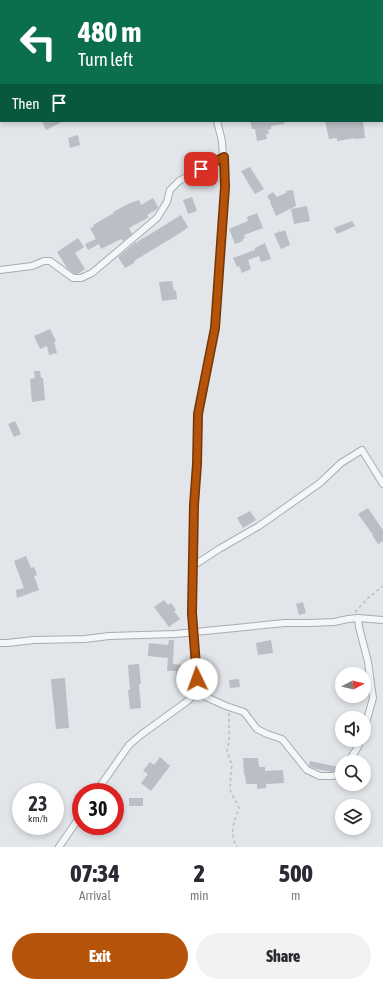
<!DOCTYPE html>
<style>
:root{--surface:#fff;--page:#f2f2f3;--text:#2b2b33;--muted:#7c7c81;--accent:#b45309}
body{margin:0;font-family:"Asap Condensed",sans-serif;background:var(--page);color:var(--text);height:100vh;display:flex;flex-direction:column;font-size:15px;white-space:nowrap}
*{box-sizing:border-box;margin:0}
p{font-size:13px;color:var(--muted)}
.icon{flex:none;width:22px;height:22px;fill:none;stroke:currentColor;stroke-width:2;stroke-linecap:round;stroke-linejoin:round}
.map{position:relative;height:847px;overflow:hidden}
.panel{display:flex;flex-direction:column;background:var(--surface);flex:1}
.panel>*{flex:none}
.top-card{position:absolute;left:0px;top:0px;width:383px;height:122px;box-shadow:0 2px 6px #0003;background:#0b6e4f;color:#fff;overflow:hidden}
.needle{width:26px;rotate:83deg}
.tools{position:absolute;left:335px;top:667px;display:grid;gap:8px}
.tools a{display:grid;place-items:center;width:36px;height:36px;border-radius:50%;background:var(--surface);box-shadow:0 2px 6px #0003;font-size:20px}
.speed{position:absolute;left:12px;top:783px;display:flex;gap:8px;font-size:20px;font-weight:700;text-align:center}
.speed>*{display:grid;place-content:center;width:52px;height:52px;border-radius:50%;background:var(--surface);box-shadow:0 2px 6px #0003;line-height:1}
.speed small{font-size:10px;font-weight:400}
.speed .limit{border:6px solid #d22;background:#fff;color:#111}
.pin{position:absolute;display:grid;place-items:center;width:34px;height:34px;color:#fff;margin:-17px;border-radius:8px;box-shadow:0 2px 6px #0006}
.me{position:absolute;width:44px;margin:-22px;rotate:357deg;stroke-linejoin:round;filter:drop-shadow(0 0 3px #0008)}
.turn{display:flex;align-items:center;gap:14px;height:84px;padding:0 12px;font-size:18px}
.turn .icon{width:52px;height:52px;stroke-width:2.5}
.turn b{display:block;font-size:28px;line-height:34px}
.then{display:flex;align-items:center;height:38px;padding:0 12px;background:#0003;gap:8px;font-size:15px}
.eta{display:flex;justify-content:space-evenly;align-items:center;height:68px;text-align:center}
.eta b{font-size:24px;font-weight:800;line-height:28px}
.action{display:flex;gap:8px;margin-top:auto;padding:8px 12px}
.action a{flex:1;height:46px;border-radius:24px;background:var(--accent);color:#fff;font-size:16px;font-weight:800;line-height:46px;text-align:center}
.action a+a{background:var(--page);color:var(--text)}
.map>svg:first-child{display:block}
.building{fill:#babec5}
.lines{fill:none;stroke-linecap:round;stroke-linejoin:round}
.minor-casing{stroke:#a8acb3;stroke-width:8}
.path{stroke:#b8bcc0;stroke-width:1.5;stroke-dasharray:3 3;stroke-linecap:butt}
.minor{stroke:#f4f6f8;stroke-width:6}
.route-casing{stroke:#753606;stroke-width:10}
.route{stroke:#b45309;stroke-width:7}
</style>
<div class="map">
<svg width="383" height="847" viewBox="0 0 383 847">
<rect width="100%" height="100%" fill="#e2e5e9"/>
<!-- building -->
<g class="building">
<path d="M42,121h22l-18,9z"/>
<path d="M250,121h34v3l-13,2v3l-3,1 1,4h-3l1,5 -10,2 -2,-12h-3z"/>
<path d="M325,121h38l2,17 -10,1v-1l-18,3v-3l-8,1z"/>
<path d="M78,135l2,10 -10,3 -2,-10z"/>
<path d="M250,167l14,22 -9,5 -14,-23z"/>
<path d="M293,190l3,16 -20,10 -6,-14h1l-4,-6 6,-4 4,5 9,-4v-2z"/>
<path d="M192,197l5,14 -9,3 -5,-14z"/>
<path d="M153,198l5,9 -1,2 -10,6 2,2 -20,11 3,6 -9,7 -2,-2 -20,10 -2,-5 -11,6 -3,-6 11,-5 -6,-11 4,-1 -1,-2 21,-12 -1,-1 15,-8 11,-4 2,5z"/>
<path d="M307,206l3,15 -16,3 -3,-15z"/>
<path d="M257,213l6,15 -19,7 1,3 -3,2 1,1 -8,3 -6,-15 19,-8 -1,-4z"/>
<path d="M181,215l7,12 -8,6 -46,28v2l-9,5 -7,-11 18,-15v1l7,-5h1z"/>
<path d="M352,221l3,5 -18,8 -3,-6z"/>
<path d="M285,230l5,15 -9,4 -7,-15 6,-3 1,1z"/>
<path d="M78,238l6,9 -9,6 10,16 -7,5h-4l-9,-8h1l-9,-14z"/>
<path d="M265,243l6,16 -10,3 -2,-6 -11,4 3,9 -9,4 -3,-7 -2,1 -4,-9 22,-8v-2z"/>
<path d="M172,281l2,10 2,-1 1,9 -15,2 -3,-19z"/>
<path d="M50,329l6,12 -2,1 3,11 -8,2 -2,-9 -7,3 -6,-13z"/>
<path d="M34,371h6l1,7h2l2,22 -13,2 -2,-23 5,-1z"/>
<path d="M15,421l6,13 -7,3 -6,-13z"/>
<path d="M368,508l15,22v11l-5,3 -6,-9h1l-15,-21z"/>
<path d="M250,511l6,9 -13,8 -6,-10z"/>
<path d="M26,556l5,12 3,-1 3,8 -3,1 5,14 -22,8 -1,-8 8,-2 -10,-27z"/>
<path d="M164,600l4,5 3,-2 5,7 -2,1 6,8 -11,8 -15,-20z"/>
<path d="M303,602l3,11 -7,2 -3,-11z"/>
<path d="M169,640h5l-1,24 11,1v13h-8v-7h-9l1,-13 -20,-2 1,-13 19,2z"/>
<path d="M271,640l2,13 -15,2 -2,-12z"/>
<path d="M139,664l2,20h-2l2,24 -11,1 -2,-19h2l-2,-25z"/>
<path d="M65,678l4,50 -13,1 -5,-50z"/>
<path d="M239,679l1,8 -10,1 -1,-8z"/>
<path d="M160,757l10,9 -19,25 -10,-8 7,-9 -5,-3 7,-9 4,3z"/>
<path d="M243,758h15l1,9h6v4l18,-1 1,13 -18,1v4l-9,1v-5h-11l-1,-9h-1z"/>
<path d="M310,761l29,6v1l-7,4 -16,-3 -7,-3z"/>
<rect x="129" y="798" width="14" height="8"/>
</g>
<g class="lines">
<!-- minor casing -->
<g class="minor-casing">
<g id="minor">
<path d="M171,1v-1"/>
<path d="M0,2h1"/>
<path d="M382,39l1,1"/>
<path d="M0,270l32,-4 12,-5h6l23,17h8l11,-5 65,-55 10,-16 3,-12 9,-9 45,-24"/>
<path d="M193,566l26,-17 40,-23 27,-19 34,-24 21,-20 21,-13 21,34"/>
<path d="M358,618l1,9 9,35 5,36 -9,32"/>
<path d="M0,643h7l27,-3 51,-1 24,-3 66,-2 110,-11h24l25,-1 14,-3 10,-1 25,2"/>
<path d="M195,692l31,14 18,6 13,17 10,5 15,5 25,31 13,6h13l7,-3 2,-2"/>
<path d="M348,762l10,-15 2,-7"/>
<path d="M96,792l33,-47 13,-11 47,-34 6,-8 2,-13 -5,-66 2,-108 3,-41 1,-50 17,-86 10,-141 -3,-46 -5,-20"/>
<path d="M59,847l22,-32"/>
</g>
</g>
<!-- path -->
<g class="path">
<path d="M0,96h1"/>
<path d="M355,612l13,-14 15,-12"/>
<path d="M229,713v28l-2,10 5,14 -1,6 -1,19 9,18c-5,13 -10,26 -2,39"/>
</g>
<!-- minor -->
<use href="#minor" class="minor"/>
</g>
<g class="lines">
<!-- route casing -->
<g class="route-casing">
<path id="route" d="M197,679l-5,-66 2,-108 3,-41 1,-50 17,-86 10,-141 -1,-30 -23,12"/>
</g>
<!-- route -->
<use href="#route" class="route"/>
</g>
</svg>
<div class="tools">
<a><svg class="needle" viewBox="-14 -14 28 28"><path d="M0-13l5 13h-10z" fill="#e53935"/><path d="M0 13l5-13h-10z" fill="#7c7c81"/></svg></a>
<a><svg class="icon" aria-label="sound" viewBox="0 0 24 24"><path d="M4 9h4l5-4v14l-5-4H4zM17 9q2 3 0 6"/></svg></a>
<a><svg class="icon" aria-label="search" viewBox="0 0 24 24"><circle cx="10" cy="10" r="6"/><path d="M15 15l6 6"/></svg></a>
<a><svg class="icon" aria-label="layers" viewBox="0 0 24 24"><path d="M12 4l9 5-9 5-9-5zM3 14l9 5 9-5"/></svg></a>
</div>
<div class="speed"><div>23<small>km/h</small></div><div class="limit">30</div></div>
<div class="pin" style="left:201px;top:169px;background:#d93025"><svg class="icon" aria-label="arrive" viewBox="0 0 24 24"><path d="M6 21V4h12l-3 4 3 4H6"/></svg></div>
<svg class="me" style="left:197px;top:679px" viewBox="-20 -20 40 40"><circle r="19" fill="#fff"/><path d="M0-13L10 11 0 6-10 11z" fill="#b45309"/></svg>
<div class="top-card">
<div class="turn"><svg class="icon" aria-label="left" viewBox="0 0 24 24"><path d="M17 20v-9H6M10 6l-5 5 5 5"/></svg><div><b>480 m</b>Turn left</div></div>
<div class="then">Then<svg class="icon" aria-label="arrive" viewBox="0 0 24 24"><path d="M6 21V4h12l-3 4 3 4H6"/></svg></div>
</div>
</div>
<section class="panel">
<div class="eta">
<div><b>07:34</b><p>Arrival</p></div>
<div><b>2</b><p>min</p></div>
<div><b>500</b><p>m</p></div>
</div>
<div class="action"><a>Exit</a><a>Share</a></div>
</section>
